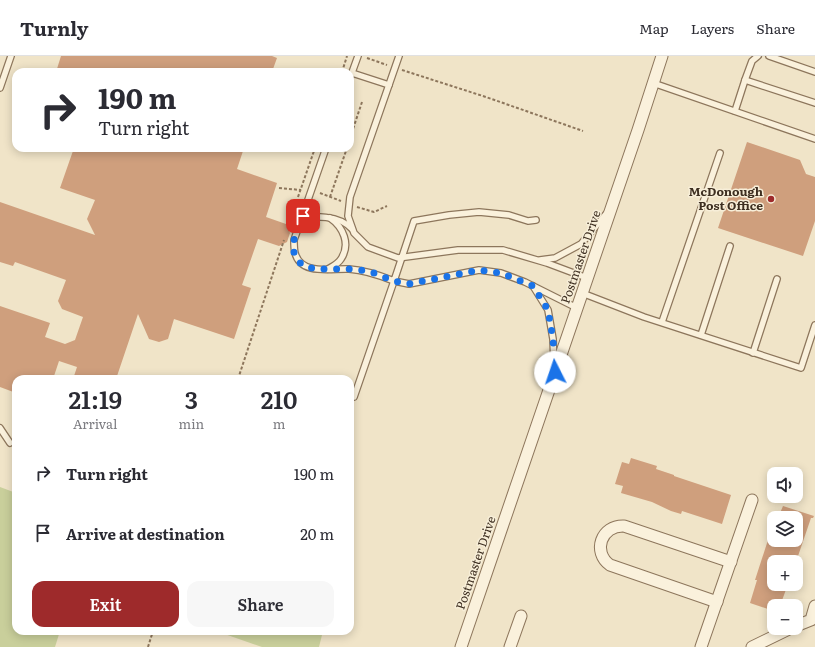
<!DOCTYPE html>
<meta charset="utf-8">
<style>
:root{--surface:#fff;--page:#f7f7f7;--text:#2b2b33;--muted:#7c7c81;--line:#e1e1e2;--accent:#9e2a2b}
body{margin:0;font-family:Literata,serif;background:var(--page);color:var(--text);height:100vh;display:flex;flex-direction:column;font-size:15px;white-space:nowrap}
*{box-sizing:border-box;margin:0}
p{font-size:13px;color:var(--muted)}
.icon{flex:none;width:22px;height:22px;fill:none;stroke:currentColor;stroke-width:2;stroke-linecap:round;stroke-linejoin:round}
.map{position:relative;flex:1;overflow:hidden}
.panel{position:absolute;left:12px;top:319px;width:342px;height:260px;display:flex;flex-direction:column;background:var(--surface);border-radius:12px;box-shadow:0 2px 10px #0003}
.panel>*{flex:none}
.top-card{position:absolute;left:12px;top:12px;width:342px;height:84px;border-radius:12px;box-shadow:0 2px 10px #0003;background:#fff;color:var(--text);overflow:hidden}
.tools{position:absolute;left:767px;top:411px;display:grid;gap:8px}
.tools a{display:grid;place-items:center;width:36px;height:36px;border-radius:8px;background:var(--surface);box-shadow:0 2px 10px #0003;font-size:20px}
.pin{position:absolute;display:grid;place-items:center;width:34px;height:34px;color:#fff;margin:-17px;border-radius:8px;box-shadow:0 2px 6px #0006}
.me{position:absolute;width:44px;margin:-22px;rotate:356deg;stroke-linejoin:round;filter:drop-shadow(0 0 3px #0008)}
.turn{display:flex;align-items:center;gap:14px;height:84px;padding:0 20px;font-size:18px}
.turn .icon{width:52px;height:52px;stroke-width:2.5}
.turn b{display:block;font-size:28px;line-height:34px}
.eta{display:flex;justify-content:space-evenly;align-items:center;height:68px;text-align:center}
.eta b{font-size:24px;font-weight:600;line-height:28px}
.primary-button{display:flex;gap:8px;margin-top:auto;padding:8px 20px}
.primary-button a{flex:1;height:46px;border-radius:12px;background:var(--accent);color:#fff;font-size:16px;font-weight:600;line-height:46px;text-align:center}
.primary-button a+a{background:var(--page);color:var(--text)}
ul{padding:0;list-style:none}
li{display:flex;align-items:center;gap:12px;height:60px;padding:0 20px}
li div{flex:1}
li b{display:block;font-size:15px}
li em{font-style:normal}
header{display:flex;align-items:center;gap:24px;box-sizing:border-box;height:56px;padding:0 20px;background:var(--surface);border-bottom:1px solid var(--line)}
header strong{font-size:19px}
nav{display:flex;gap:22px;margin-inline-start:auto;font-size:14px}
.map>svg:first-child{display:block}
.green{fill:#c9cf9b}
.building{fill:#cf9f7d}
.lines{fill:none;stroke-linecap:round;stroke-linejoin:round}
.lane-casing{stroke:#8d765c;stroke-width:8}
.street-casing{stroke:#8d765c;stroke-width:13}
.path{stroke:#8d765c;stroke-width:2;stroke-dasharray:3 2;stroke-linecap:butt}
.lane{stroke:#faf1dc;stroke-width:5.5}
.street{stroke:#faf1dc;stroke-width:11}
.route{stroke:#1a73e8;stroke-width:7;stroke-dasharray:0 12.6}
.poi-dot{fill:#9e2a2b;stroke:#f7eed8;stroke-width:1.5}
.labels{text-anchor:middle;stroke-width:3;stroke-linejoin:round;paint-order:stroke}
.poi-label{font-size:12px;font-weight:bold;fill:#3d2e20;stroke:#f7eed8;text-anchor:end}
.street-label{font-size:12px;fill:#3d2e20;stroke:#f7eed8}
</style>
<header>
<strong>Turnly</strong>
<nav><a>Map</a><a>Layers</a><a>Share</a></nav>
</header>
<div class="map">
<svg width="815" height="591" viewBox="0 0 815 591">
<rect width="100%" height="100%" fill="#f0e4c8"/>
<!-- green -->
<g class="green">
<path d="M0,431l16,6v138h44l-5,16h-55z"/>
<path d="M216,575h107l-4,16h-57z"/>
</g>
<!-- building -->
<g class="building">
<path d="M61,0h211l5,2 -4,11 -2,-1 -1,4h-214z"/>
<path d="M747,86l53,18 6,14 9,3v44l-12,35 -85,-28z"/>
<path d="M74,92h170l-7,21 40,14 -11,34 20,7 4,9 -3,9 -8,4 -21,-7 -16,46 9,3 -17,51 -60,-20 -6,20 -9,3 -10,-3 -11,-25 -22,65h-43l4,-12 -18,-6 -6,18h-37v14l-16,-6v-81l50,17 -5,14 20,7 10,-4 8,-23 -21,-8 -4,-8 8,-21 -51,-18 -2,4 -13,-4v-60l95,33 -8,-16 8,-19 -35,-12z"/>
<path d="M631,402l26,8 -1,3 18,6v1l57,19 -9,29 -40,-13 -1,3 -10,-3 -19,-9 -31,-9 2,-7 -8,-2 7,-22 7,2z"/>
<path d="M783,450l31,10 -1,2h-2l-14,41 -4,-1 -1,4h-18v22h14l-8,22h-6v5l-24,-8 7,-23h-2l13,-40h28v-22h-18z"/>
</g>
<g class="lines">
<!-- lane casing -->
<g class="lane-casing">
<g id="lane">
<path d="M399,0l-49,141 -2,19 6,17 14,14 30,11 60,-8h45l44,13 40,15"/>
<path d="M769,0l46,16"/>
<path d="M352,17l37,12"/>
<path d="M350,22l8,-22"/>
<path d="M745,24l7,-19 6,-5"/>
<path d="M653,27l162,56"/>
<path d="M0,32l11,-32"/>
<path d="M735,55l10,-31 70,23"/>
<path d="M326,92l-32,92c0,4 0,9 1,13 6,23 37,15 54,16 16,1 30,6 45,12l20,-60 35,-6 30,-3 30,3 19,6 8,-1"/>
<path d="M300,170c11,-15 41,-9 52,3"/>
<path d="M540,204l15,-2 26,-14 25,-30"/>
<path d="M328,213c5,-3 10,-5 13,-10 10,-15 2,-32 -11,-41"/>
<path d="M533,230l15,24 5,29 1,25"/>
<path d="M582,237l62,24 157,51 14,-43"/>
<path d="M662,266l58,-169"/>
<path d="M701,279l29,-89"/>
<path d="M753,297l24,-74"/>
<path d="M354,341l40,-116 15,3 70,-14 22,3 24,9 52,26"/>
<path d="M0,372l10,15"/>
</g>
</g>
<!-- street casing -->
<g class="street-casing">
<g id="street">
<path d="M717,546l-107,-37c-18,-13 -9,-40 14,-39l107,36"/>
<path d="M796,570l15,-6 4,-14"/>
<path d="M461,591l177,-517 24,-74"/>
<path d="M510,591l11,-31"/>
<path d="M701,591l51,-147"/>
<path d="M752,591l39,-19"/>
</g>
</g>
<!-- path -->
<g class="path">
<path d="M367,2l20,7"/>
<path d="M402,14l84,27 97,34"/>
<path d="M342,16l5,-16"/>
<path d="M350,82l12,-36"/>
<path d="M279,132l22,2"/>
<path d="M320,137l21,8"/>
<path d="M298,141l17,-49"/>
<path d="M330,141l17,-49"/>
<path d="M357,151l17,5 13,-6"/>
<path d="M238,323l46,-139"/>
<path d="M148,591l5,-16"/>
</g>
<!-- lane -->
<use href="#lane" class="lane"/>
<!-- street -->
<use href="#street" class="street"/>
</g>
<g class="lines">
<!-- route -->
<path class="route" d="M303,160l-9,24v13l7,11 13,5h35l20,2 25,10 15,3 70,-14 22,3 32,13 15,24 5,29 2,33"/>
</g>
<!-- markers -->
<circle class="poi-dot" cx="771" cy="143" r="4"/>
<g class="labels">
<!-- poi labels -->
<g class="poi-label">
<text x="763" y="140">McDonough<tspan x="763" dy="14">Post Office</tspan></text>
</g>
<!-- street labels -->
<g class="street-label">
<text transform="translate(581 201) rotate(-71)" y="4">Postmaster Drive</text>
<text transform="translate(476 507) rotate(-71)" y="4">Postmaster Drive</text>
</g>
</g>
</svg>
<div class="tools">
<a><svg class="icon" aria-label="sound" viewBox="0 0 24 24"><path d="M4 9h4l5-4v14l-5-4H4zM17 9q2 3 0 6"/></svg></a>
<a><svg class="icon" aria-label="layers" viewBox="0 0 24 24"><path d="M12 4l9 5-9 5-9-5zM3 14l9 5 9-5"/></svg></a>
<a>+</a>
<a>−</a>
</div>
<div class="pin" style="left:303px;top:160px;background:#d93025"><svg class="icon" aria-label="arrive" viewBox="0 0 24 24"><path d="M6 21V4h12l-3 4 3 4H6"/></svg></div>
<svg class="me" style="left:555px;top:316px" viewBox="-20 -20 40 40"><circle r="19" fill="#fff"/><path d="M0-13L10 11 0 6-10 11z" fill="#1a73e8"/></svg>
<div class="top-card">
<div class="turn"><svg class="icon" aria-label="right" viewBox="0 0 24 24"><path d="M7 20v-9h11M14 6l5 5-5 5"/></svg><div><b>190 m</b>Turn right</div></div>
</div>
<section class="panel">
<div class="eta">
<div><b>21:19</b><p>Arrival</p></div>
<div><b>3</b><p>min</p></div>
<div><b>210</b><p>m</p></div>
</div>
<ul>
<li><svg class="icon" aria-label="right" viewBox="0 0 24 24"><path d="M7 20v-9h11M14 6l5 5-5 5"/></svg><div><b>Turn right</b></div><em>190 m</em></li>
<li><svg class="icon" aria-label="arrive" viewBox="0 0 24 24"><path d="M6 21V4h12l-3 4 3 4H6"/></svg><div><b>Arrive at destination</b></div><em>20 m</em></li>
</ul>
<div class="primary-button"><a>Exit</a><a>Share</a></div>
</section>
</div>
